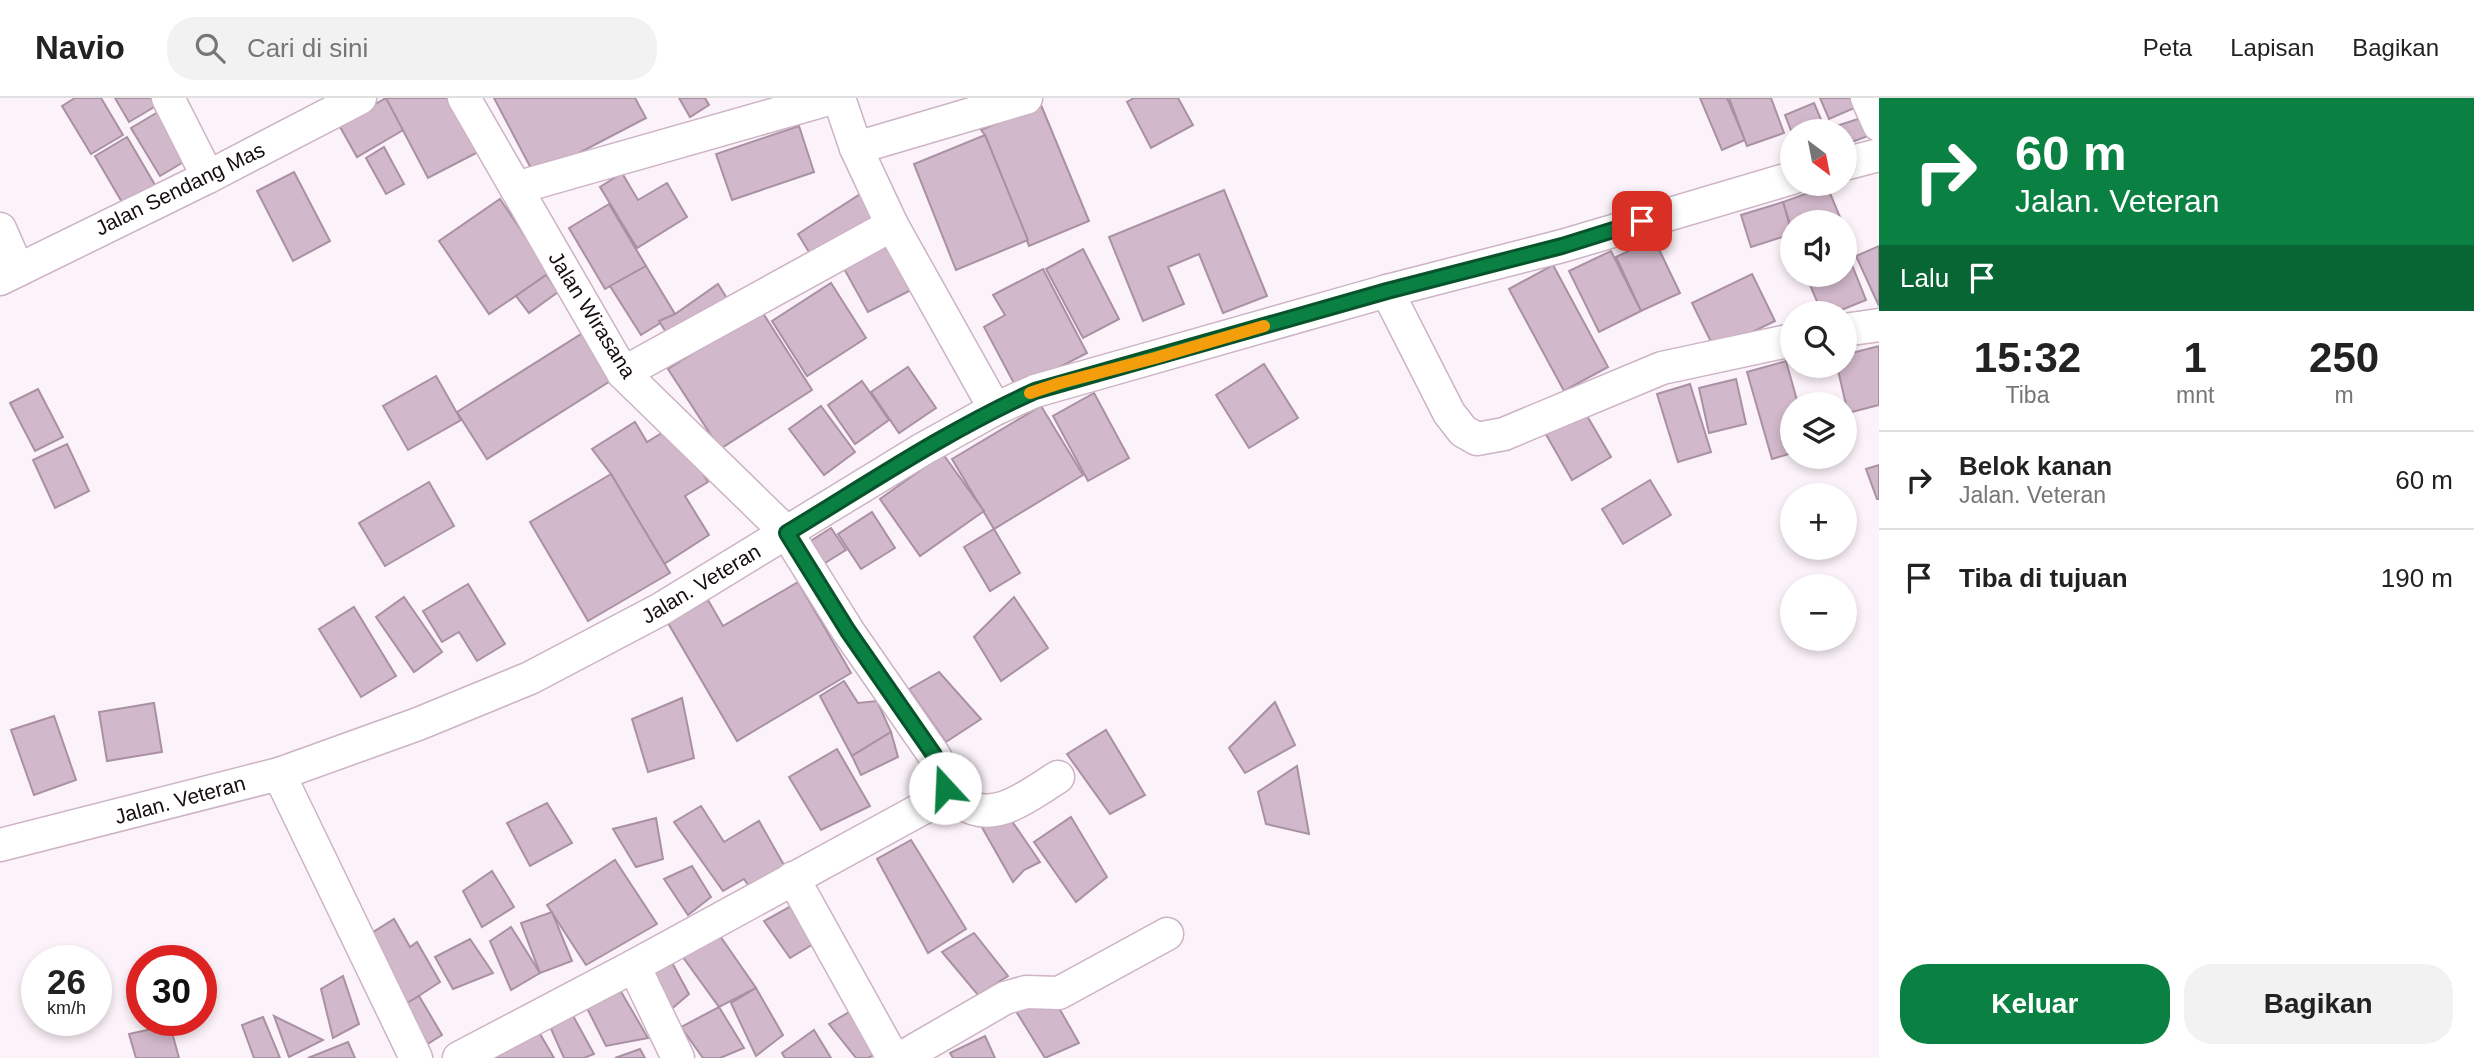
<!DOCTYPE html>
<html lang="id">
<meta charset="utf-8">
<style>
:root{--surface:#fff;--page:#f2f2f2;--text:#222;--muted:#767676;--line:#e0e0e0;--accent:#0b8043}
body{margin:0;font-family:Helvetica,sans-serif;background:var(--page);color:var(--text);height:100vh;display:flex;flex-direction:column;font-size:26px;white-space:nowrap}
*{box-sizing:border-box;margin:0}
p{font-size:23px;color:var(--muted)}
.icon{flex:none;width:38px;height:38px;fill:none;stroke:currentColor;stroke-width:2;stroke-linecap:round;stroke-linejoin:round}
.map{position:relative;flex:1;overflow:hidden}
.side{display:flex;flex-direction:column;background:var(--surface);width:595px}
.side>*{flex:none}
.hud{background:#0b8043;color:#fff;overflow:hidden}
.needle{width:46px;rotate:148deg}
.buttons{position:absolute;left:1780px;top:21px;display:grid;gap:14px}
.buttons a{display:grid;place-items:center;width:77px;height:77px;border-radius:50%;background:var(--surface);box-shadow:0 4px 10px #0003;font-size:35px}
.speed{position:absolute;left:21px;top:847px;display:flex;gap:14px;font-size:35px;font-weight:700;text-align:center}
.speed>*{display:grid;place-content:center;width:91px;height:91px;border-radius:50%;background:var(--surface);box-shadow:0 4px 10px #0003;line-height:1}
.speed small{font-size:18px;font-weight:400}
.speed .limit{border:10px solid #d22;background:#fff;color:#111}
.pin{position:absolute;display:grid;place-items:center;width:60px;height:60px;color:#fff;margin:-30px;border-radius:14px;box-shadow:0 4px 10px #0006}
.me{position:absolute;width:77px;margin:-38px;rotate:340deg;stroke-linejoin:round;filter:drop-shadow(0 0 5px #0008)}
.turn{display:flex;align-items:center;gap:24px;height:147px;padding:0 21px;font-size:32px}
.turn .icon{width:91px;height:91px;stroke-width:2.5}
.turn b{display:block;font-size:49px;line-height:60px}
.then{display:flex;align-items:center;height:66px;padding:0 21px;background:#0003;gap:14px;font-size:26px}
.eta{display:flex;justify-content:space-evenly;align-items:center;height:119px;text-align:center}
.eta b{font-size:42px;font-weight:700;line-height:49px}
.primary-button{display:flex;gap:14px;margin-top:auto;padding:14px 21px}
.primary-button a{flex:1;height:80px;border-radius:28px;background:var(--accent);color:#fff;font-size:28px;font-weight:700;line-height:80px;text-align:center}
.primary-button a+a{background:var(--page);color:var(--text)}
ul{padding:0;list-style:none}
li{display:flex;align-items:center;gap:21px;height:98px;padding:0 21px;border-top:2px solid var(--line)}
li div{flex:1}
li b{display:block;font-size:26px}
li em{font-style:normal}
header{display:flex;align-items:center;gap:42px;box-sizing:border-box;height:98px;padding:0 35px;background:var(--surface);border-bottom:2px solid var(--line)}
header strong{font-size:33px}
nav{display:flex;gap:38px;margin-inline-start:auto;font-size:24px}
.search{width:490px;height:63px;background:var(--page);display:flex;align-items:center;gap:18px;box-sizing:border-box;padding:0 24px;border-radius:28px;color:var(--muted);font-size:26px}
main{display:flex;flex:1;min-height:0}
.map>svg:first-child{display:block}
.building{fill:#d1b8ca;stroke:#a991a3;stroke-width:2}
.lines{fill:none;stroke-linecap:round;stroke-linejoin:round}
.minor-casing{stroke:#ccb3c5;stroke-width:35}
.minor{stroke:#fff;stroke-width:32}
.route-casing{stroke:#07532c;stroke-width:18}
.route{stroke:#0b8043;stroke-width:12}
.slow{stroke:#f59e0b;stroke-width:12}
.labels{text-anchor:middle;stroke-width:5;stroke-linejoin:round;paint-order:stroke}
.street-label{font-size:21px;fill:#160d14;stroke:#fff}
</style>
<header>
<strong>Navio</strong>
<div class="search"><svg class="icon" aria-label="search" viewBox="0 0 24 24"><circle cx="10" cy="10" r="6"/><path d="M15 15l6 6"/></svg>Cari di sini</div>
<nav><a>Peta</a><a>Lapisan</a><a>Bagikan</a></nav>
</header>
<main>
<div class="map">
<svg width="1879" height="960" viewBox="0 0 1879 960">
<rect width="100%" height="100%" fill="#fcf2f9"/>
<!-- building -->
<g class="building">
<path d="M75,0h26l22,37 -32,19 -29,-48z"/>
<path d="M115,0h43l3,5 -32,19z"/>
<path d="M386,0l19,31 -48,28 -18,-32z"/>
<path d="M386,0h67l27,53 -52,27z"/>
<path d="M494,0h141l11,20 -111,58z"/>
<path d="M679,0h26l4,7 -19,12z"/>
<path d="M1134,0h44l15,27 -42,23 -24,-46z"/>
<path d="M1700,0h27l18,42 -23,10z"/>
<path d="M1729,0h42l13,35 -37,13z"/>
<path d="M1820,0h36l3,8 -30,13z"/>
<path d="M1814,5l11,26 -33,4 -7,-18z"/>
<path d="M1041,7l48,116 -60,25 -44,-111 -4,-5z"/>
<path d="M163,11l29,48 -32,19 -29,-48z"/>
<path d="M1861,20l7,18 -24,9v-14h-23z"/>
<path d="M799,28l15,46 -82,28 -16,-46z"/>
<path d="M985,37l43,105 -72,30 -42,-106z"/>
<path d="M127,39l28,48 -32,19 -28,-48z"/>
<path d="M384,49l20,37 -18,10 -20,-36z"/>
<path d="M294,74l36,69 -37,20 -36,-70z"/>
<path d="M622,75l16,27 29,-17 20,34 -50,31 -37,-61z"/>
<path d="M1827,88l15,36h-50v8l-9,-28z"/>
<path d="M1224,92l43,106 -44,17 -24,-59 -31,13 16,37 -41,17 -34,-84z"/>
<path d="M862,95l20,31 -65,41 -19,-31z"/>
<path d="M500,101l50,74 -61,41 -50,-73z"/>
<path d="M1783,104l9,32 -41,13 -10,-32z"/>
<path d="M609,106l37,62 -41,23 -36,-61z"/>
<path d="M892,140l25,49 -49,25 -26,-47z"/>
<path d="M1654,141l26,54 -39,18 -25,-54z"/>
<path d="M1879,148v60l-23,-50z"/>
<path d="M1083,151l36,70 -36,19 -37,-69z"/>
<path d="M1611,153l30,60 -42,21 -30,-61z"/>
<path d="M1850,162l16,40 -32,13h-12l-15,-35 7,-3h30v-13z"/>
<path d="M1553,167l55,102 -44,24 -55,-102z"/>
<path d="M646,168l29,48 -34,21 -31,-49z"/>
<path d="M1043,171l44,84 -70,36 -33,-62 21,-12 -12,-20z"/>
<path d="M1752,176l23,47 -60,29 -23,-47z"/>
<path d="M546,177l12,17 -29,21 -13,-17z"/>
<path d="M831,185l35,55 -59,38 -35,-55z"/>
<path d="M718,186l15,24 -59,37 -15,-24 16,-7z"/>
<path d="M761,212l51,80 -92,59 -52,-80z"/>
<path d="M594,228l29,47 -136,86 -30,-47z"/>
<path d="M1879,248v59l-31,8 -11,-47h7v-11z"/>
<path d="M1786,263l12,43h-6v49l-20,6 -25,-87z"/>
<path d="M1264,266l34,54 -49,30 -33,-53z"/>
<path d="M908,269l28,41 -37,25 -28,-41z"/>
<path d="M436,278l25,44 -53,30 -25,-44z"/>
<path d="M1736,281l10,45 -37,9 -10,-45z"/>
<path d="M862,283l27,39 -34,24 -27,-39z"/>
<path d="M1690,286l21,68 -33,10 -21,-68z"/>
<path d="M38,291l25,48 -28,14 -25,-48z"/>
<path d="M1094,295l35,65 -41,23 -35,-65z"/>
<path d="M821,308l34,46 -31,23 -35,-46z"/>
<path d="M1041,308l42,69 -89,54 -42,-70z"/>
<path d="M1583,311l28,48 -39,23 -28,-49z"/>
<path d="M635,324l12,20 26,-16 35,56 -23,14 24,39 -45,29 -53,-90 -19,-25z"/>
<path d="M67,346l22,47 -34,17 -22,-48z"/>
<path d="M943,356l41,57 -64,45 -40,-57z"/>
<path d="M1879,367v34h-2l-11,-30z"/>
<path d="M611,376l59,99 -82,48 -58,-99z"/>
<path d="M1650,382l21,35 -48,29 -21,-35z"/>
<path d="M429,384l25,44 -69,40 -26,-43z"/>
<path d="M872,414l23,36 -34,21 -23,-35z"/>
<path d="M831,430l15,22 -34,21 -14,-22z"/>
<path d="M994,431l26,44 -30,18 -26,-44z"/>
<path d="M798,484l53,91 -114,68 -69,-118 40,-23 15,26z"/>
<path d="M468,486l37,60 -28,17 -18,-29 -17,10 -19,-31z"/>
<path d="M404,499l38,55 -28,20 -38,-55z"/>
<path d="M1014,499l34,51 -47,33 -27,-44z"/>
<path d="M354,509l42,69 -35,21 -42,-68z"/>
<path d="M939,574l42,47 -35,23 -37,-53z"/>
<path d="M844,583l14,22 19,-2 14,31 -39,24 -32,-60z"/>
<path d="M682,600l12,60 -46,14 -16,-53z"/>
<path d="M1275,604l20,43 -50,28 -16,-25z"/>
<path d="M154,605l8,49 -55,9 -8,-49z"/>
<path d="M54,618l22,64 -42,15 -23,-65z"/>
<path d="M1106,632l39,65 -35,19 -43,-60z"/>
<path d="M891,634l7,25 -37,18 -9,-19z"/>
<path d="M837,651l33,57 -49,24 -32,-53z"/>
<path d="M1297,668l12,68 -43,-10 -8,-32z"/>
<path d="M547,705l25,40 -42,23 -23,-43z"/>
<path d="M701,708l23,36 35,-21 26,46 -35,21 -6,-9 -21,12 -49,-69z"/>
<path d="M1007,716l33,48 -16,8 -11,12 -34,-60z"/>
<path d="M1071,719l36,60 -31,25 -42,-60z"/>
<path d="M656,720l7,41 -27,8 -23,-38z"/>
<path d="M911,742l55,89 -38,24 -51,-94z"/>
<path d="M615,762l42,64 -71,41 -39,-60z"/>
<path d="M692,768l19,31 -23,18 -24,-36z"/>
<path d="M492,773l22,36 -32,20 -19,-36z"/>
<path d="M793,807l32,32 -35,21 -26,-37z"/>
<path d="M552,814l20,49 -32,12 -19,-50z"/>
<path d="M394,821l16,28 7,-5 23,40 -35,23 -46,-64z"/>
<path d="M711,825l45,65 -37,19 -39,-54z"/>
<path d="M511,829l29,46 -29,17 -21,-49z"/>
<path d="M974,835l34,43 -30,19 -36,-43z"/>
<path d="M470,841l23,34 -40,16 -18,-32z"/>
<path d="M670,861l19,35 -22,19 -20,-42z"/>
<path d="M343,878l16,48 -26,14 -12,-49z"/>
<path d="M756,890l27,47 -27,21 -25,-53z"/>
<path d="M620,892l28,48 -42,8 -22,-44z"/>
<path d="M419,898l23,39 -21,13 -22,-40z"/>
<path d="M1055,903l24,42 -34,15 -31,-50z"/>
<path d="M719,909l25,41 -24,10h-17l-22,-31z"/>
<path d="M849,914l31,40 -12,6h-12l-27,-34z"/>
<path d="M572,916l22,40 -10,4h-20l-16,-36z"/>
<path d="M274,918l49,24 -34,17z"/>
<path d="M263,919l17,41h-26l-12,-33z"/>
<path d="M532,922l22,38h-62z"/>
<path d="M170,927l9,33h-43l-7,-24z"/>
<path d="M814,932l17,28h-46l-3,-5z"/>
<path d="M985,938l10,22h-42l-3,-5z"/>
<path d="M348,944l7,16h-47z"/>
<path d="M640,951l5,9h-30z"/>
</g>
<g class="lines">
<!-- minor casing -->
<g class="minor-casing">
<g id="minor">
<path d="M168,0l40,79"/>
<path d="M839,0l17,50 36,77 103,184"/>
<path d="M1867,0l12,27"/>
<path d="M856,50l170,-50"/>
<path d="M1844,66l35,-9"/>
<path d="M516,90l316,-90"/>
<path d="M0,131l18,41"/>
<path d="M0,181l208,-102 152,-79"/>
<path d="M1387,193l62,122 14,18 14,8 27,-5 158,-66 130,-28"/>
<path d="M1844,232l35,-5"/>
<path d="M623,275l269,-148"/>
<path d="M279,676l137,284"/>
<path d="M945,690c5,5 11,12 17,15 33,22 68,-9 96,-26"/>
<path d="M0,747l279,-71 139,-50 112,-46 131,-69 262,-160 72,-40 40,-18 352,-100 175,-45 230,-68"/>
<path d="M793,780l100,180"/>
<path d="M634,868l44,92"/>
<path d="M459,960l175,-92 289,-158 22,-20 -1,-15 -10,-18 -86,-124 -61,-98 -164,-160 -159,-275"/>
<path d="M901,960l104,-60 21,-6 33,1 108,-59"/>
</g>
</g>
<!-- minor -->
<use href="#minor" class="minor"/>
</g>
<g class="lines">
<!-- route casing -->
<g class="route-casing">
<path id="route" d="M945,690l-1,-14 -10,-19 -86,-124 -61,-98c81,-49 161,-103 248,-142l352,-100 175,-45 80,-25"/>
</g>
<!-- route -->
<use href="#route" class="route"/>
<!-- slow -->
<path class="slow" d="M1030,295l30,-10 95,-25 109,-32"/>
</g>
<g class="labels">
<!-- street labels -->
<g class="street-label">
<text transform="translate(180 91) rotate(-26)" y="7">Jalan Sendang Mas</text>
<text transform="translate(592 217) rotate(58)" y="7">Jalan Wirasana</text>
<text transform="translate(701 486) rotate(-31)" y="7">Jalan. Veteran</text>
<text transform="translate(180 702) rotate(-15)" y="7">Jalan. Veteran</text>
</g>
</g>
</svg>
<div class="buttons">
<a><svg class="needle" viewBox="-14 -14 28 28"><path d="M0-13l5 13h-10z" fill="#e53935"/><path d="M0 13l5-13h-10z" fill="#767676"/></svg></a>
<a><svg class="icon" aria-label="sound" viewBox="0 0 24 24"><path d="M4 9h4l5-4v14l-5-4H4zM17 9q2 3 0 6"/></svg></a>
<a><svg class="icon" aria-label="search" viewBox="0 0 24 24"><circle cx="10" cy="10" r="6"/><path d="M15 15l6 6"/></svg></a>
<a><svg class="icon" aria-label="layers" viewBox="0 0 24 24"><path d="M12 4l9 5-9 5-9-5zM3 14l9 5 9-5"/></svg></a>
<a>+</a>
<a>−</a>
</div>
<div class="speed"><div>26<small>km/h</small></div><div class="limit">30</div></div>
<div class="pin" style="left:1642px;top:123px;background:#d93025"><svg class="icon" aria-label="arrive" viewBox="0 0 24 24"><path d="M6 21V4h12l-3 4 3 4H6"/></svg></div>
<svg class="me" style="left:945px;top:690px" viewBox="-20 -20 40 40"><circle r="19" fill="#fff"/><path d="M0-13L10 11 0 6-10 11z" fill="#0b8043"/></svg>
</div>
<section class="side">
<div class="hud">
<div class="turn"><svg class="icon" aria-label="right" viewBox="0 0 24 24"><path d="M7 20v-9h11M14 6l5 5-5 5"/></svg><div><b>60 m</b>Jalan. Veteran</div></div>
<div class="then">Lalu<svg class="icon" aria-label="arrive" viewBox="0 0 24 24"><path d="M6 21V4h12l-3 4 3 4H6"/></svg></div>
</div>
<div class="eta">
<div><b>15:32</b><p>Tiba</p></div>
<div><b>1</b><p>mnt</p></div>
<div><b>250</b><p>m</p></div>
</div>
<ul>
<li><svg class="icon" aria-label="right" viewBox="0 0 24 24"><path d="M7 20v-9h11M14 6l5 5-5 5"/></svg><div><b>Belok kanan</b><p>Jalan. Veteran</p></div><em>60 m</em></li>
<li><svg class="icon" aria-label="arrive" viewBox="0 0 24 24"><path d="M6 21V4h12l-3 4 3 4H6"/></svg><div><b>Tiba di tujuan</b></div><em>190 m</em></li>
</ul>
<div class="primary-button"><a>Keluar</a><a>Bagikan</a></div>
</section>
</main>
